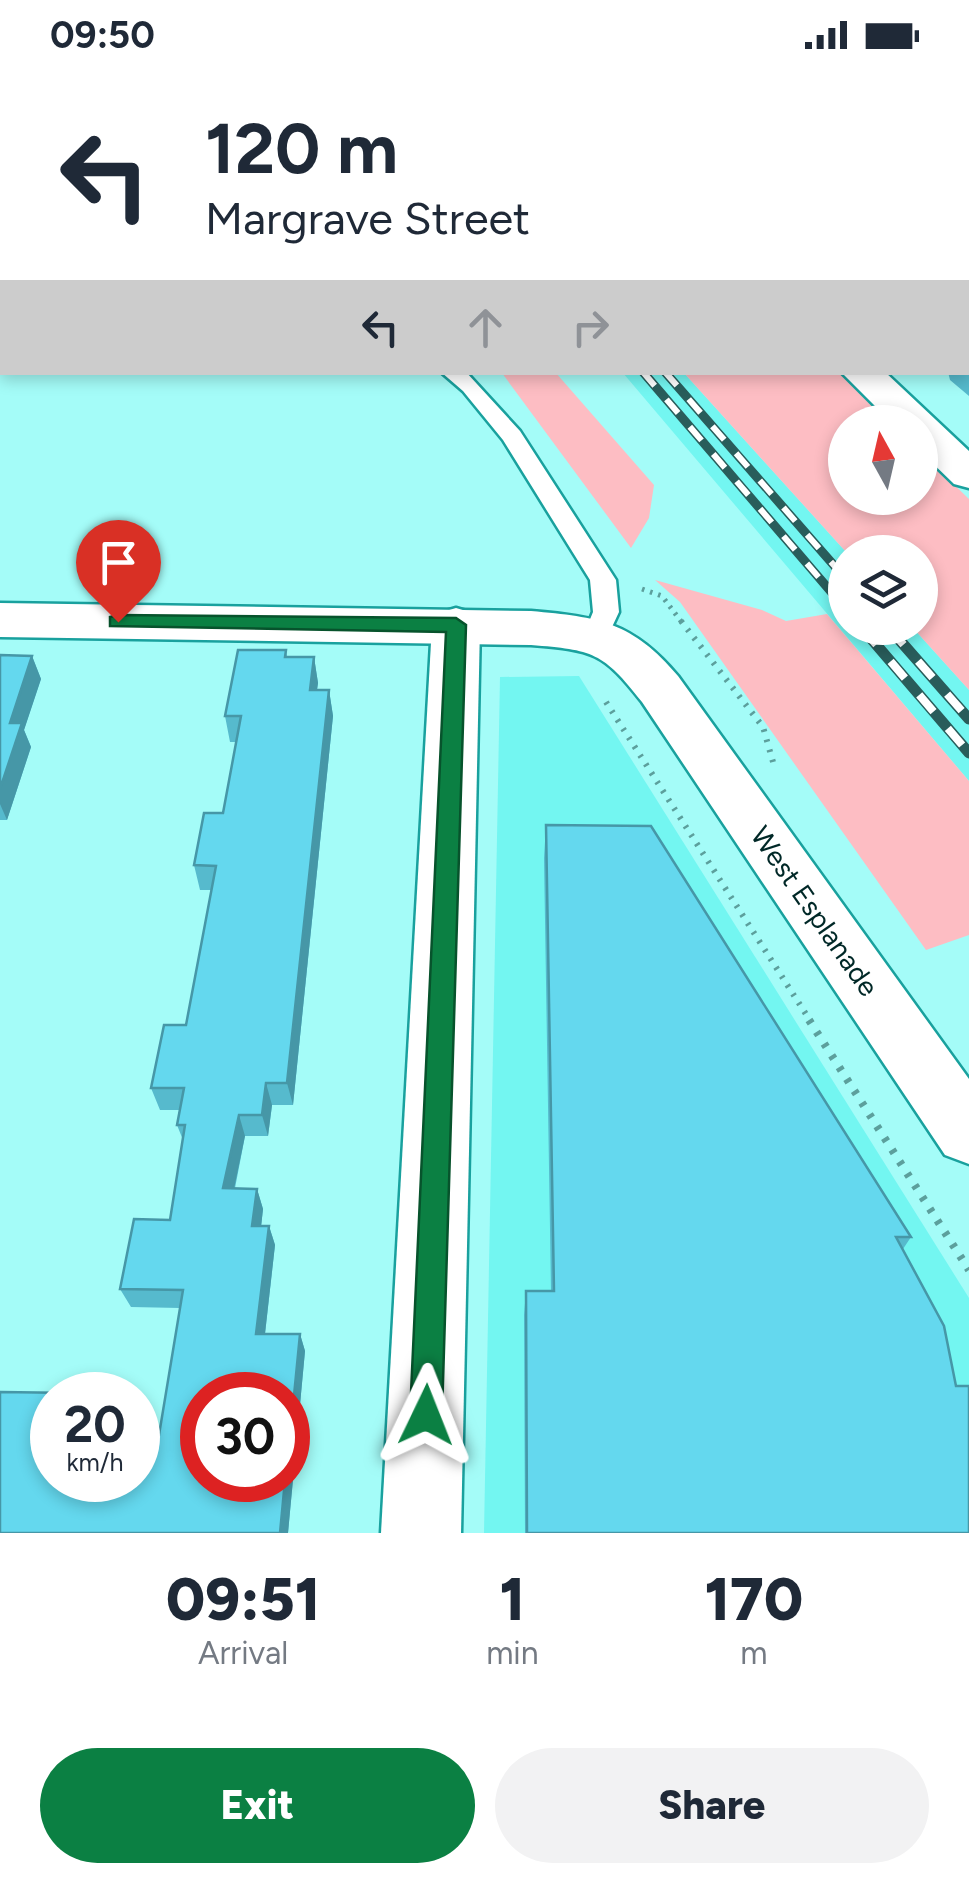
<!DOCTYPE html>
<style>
:root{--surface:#fff;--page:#f2f2f3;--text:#1f2937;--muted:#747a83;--accent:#0b8043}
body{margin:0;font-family:Figtree,sans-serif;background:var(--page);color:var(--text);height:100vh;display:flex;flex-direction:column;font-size:38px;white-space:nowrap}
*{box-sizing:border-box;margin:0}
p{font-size:32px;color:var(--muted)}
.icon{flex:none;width:55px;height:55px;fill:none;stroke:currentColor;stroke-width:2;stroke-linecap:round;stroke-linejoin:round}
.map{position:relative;height:1463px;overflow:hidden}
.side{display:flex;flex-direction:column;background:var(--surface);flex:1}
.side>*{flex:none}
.guide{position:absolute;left:0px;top:0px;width:970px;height:305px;box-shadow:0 5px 15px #0003;background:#fff;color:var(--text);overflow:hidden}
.needle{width:65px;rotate:352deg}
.fabs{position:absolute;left:828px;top:335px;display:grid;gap:20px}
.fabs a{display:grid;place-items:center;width:110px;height:110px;border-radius:50%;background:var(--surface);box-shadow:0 5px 15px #0003;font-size:50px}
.speed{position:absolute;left:30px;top:1302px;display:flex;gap:20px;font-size:50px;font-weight:700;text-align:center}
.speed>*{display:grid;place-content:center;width:130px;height:130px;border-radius:50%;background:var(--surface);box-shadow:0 5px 15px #0003;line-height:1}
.speed small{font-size:25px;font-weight:400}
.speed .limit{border:15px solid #d22;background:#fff;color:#111}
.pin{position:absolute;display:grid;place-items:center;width:85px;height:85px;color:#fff;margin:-102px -42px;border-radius:50% 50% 50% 0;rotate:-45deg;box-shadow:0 0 10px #0007}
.pin .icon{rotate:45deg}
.me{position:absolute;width:110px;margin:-55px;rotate:2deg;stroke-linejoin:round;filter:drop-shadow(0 0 8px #0008)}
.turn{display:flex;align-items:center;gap:35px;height:210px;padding:0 40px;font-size:45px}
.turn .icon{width:130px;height:130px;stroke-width:2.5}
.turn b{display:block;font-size:70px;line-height:85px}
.lanes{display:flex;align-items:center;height:95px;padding:0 40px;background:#0003;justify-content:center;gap:50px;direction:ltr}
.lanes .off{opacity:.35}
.eta{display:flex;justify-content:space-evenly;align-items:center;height:170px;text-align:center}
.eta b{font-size:60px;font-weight:800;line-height:70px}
.primary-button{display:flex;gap:20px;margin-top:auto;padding:20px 40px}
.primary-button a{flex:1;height:115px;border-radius:60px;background:var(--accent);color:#fff;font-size:40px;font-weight:800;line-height:115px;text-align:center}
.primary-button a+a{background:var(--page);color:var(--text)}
.status{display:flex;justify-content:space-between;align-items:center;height:70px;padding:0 50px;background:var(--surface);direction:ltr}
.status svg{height:28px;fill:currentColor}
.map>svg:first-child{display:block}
.built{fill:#73f6f1}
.green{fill:#fdbdc3}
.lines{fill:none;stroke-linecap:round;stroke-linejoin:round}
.stream{stroke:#42a3a0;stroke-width:14}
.lane-casing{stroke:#19a19e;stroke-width:5}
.street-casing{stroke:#19a19e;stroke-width:5}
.secondary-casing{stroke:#19a19e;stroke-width:5}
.path-far2{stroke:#5c9f9c;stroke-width:5;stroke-dasharray:2.5 6;stroke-linecap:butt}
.path-far1{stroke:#5c9f9c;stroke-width:6;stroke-dasharray:2.5 8;stroke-linecap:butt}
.path{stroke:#5c9f9c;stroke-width:8;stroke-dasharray:4 10;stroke-linecap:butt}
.lane{fill:#fff;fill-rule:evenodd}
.street{fill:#fff;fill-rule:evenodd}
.secondary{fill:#fff;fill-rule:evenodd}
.rail-far1-casing{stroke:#295d5b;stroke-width:9}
.rail-casing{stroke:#295d5b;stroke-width:11}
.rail-far1{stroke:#fff;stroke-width:6;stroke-dasharray:18;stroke-linecap:butt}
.rail{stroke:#fff;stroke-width:8;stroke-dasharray:22;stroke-linecap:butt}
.wall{fill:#56bacd;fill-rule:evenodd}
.shaded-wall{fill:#4697a7}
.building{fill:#64d8ee;stroke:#4697a7;stroke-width:2.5}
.route{fill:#0b8043;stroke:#07532c;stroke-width:2.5}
.labels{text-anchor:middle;stroke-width:8;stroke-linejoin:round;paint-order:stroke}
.street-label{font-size:28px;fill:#002827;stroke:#fff}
</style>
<div class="status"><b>09:50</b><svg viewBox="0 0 49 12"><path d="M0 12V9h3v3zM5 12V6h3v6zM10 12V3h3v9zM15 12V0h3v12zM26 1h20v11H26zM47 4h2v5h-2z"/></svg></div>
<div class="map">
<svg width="969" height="1463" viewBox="0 0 969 1463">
<rect width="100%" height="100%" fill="#a4fcf8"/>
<!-- built -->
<g class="built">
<path d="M623,303h61l162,179 -1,76h68l56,62v91z"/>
<path d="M579,606l390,622v235h-485l16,-856z"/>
</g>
<!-- green -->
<g class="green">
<path d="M502,303h54l98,112 -5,33 -18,30z"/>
<path d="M684,303h155l51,49h-45v76h75v-46l49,47v191l-56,-62h7v-76h-74z"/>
<path d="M655,510l107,30 24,11 41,-7 142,167v154l-43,15 -246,-348z"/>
</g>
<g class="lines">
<!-- stream -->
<path class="stream" d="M512,2h2"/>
<!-- lane casing -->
<g class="lane-casing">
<g id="lane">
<rect x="210" y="0" width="16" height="2"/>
<path d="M2,181v13l-2,1v-13z"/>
<rect x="0" y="260" width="2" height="12"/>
<path d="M441,302h25l54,59 96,149 3,32 -13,28h-18l-4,-6 9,-22 -3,-32 -87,-140 -40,-49z"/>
</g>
</g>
<!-- street casing -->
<g class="street-casing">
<g id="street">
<path d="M759,0h30l1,2h-29z"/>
<rect x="968" y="120" width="1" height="20"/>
<path d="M456,538l17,5 7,12 -19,908h-80l51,-908 7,-12z"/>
</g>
</g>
<!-- secondary casing -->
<g class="secondary-casing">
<g id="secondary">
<path d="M534,0h30l2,2h-30z"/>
<path d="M841,302h44l84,79v37l-15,-4 -34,-33v-29h-29z"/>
<path d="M0,533l531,8c68,6 102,11 147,65l291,403v85l-24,-9 -303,-453c-39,-50 -49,-52 -111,-57l-531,-8z"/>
</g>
</g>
<!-- path-far2 -->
<path class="path-far2" d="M642,519l20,7 21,28"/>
<!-- path-far1 -->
<g class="path-far1">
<path d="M681,551l82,106 10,35"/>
<path d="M606,632l205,320"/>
</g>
<!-- path -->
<path class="path" d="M809,950l160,250"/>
<!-- lane -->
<use href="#lane" class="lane"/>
<!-- street -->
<use href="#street" class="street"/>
<!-- secondary -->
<use href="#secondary" class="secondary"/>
<!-- rail-far1 casing -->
<g class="rail-far1-casing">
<g id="rail-far1">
<path d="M643,302l202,236"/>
<path d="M665,302l180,206"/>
</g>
</g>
<!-- rail casing -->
<g class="rail-casing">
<g id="rail">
<path d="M862,558l107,125"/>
<path d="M889,558l80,91"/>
</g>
</g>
<!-- rail-far1 -->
<use href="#rail-far1" class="rail-far1"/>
<!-- rail -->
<use href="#rail" class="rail"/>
</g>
<!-- wall -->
<g class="wall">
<path d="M0,0h36l-1,2h-33v18h-2z"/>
<path d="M623,0h120v2h-118z"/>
<path d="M844,0h125v107h-1v-105h-125z"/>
<path d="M968,247h1v79l-19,-16 -2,-8h20z"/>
<path d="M238,580h48l1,7h27l4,26 -1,7h12l4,26 -40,389h-21l-4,31h-23l-10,52 22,1 6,20 -2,17h8l6,19 -10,89h35l5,17 -17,182h-288v-141l74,1 2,2h-24v85h86v-46l21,1 21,-127 -49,-1 -11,-18 14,-70 36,1 13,-80 -6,-15 3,-15h-20l-9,-22 13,-63h22l25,-135h-11l-6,-25 10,-52h19l13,-71h-6l-5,-26zM202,1325h86v85h-86z"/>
<path d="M0,585l32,1 9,23 -17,51 7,17 -24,73h-7z"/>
<path d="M546,755l365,412 -8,12 66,284h-444l-1,-218 2,-24h25l-7,-433z"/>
</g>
<!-- shaded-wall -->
<g class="shaded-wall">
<path d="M19,0h17l-1,2h-15z"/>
<path d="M642,0h27l-1,2h-26z"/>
<path d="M32,586l9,23 -17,51 7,17 -24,73 -7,-16v-15l10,-66z"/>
<path d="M314,587l4,26 -5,32 -3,-25z"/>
<path d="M329,620l4,26 -40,389 -6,-22z"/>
<path d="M266,1013l6,22 -4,31 -6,-21z"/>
<path d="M239,1045l6,21 -15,72 -7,-20z"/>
<path d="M257,1119l6,20 -4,37 -7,-20z"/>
<path d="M269,1156l6,19 -12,106 -7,-17z"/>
<path d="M300,1264l5,17 -17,182h-8l5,-53h3v-23z"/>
</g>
<!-- building -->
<g class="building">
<path d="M678,0h65v2h-63z"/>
<path d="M852,0h117v78h-1v-76h-115z"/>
<path d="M968,247h1v39l-1,-2z"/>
<path d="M238,580h48l-1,7h29l-4,33h19l-42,393h-21l-4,32h-23l-16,73 34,1 -5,37h17l-13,108h44l-12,123v-62h-86v85h83l-5,53h-280v-141l74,1 -1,2h-21v85h86v-46l21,1 24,-145 -63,-1 14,-70 36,1 15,-95h-8l7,-37h-33l13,-63h22l30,-159 -22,-1 10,-52h19l18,-97h-16z"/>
<path d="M0,585l32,1 -22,67h12l-22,66z"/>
<path d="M546,755l105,1 260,411h-15l48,89 12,60h13v147h-442l-1,-242h28z"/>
</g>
<!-- route -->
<path class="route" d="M118,545l338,3 10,7 -24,790 -5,11 -11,5 -11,-5 -5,-11 36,-783 -336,-6v-9z"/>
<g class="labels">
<!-- street labels -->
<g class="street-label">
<text transform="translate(815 841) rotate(55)" y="10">West Esplanade</text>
</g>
</g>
</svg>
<div class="fabs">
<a><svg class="needle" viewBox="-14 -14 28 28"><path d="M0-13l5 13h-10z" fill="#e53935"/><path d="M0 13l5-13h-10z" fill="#747a83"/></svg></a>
<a><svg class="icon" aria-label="layers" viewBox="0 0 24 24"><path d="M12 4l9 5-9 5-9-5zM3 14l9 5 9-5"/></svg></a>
</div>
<div class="speed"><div>20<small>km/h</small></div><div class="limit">30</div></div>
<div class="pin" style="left:118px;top:552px;background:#d93025"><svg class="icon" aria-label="arrive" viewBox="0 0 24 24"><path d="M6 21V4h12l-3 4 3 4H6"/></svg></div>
<svg class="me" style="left:426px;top:1345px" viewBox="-20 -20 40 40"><path d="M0-17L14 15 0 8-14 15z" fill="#0b8043" stroke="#fff" stroke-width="4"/></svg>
<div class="guide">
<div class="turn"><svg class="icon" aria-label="left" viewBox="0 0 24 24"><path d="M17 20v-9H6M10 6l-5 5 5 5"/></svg><div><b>120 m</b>Margrave Street</div></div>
<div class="lanes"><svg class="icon" aria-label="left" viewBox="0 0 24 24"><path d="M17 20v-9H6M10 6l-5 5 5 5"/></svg><svg class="icon off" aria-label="ahead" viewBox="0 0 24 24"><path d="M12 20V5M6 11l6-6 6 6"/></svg><svg class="icon off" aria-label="right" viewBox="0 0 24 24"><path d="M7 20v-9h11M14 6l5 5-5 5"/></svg></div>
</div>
</div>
<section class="side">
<div class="eta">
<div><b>09:51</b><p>Arrival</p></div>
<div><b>1</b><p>min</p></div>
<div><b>170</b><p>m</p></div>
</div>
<div class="primary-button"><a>Exit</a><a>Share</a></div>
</section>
